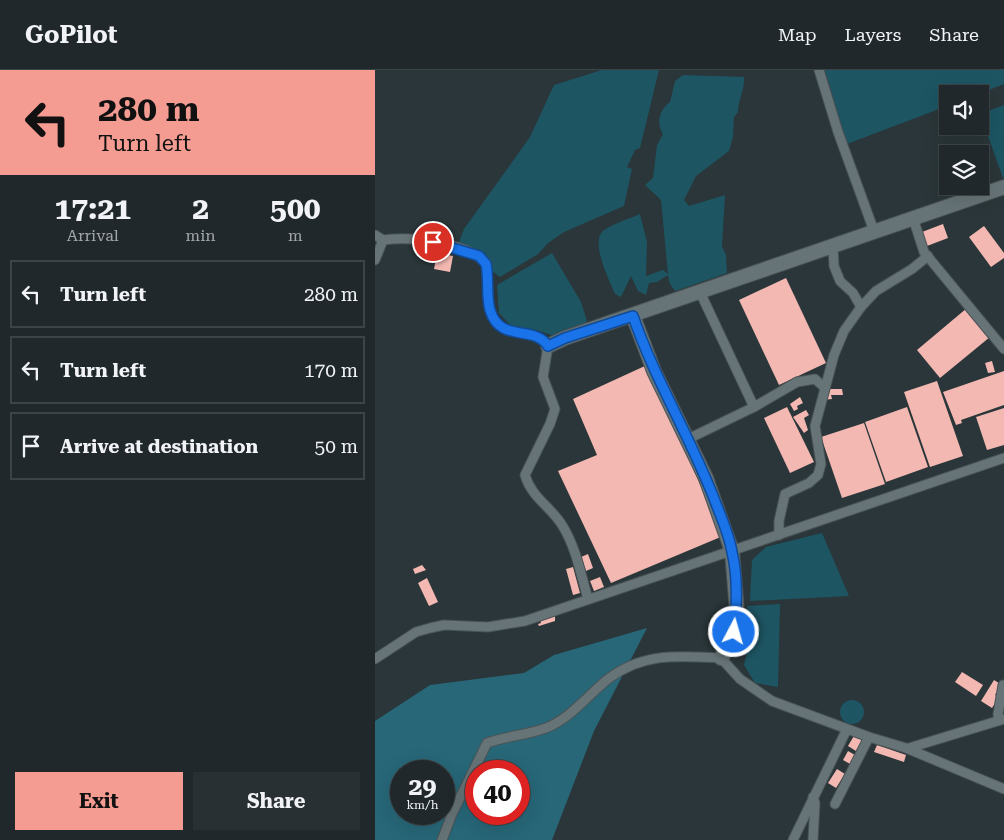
<!DOCTYPE html>
<style>
:root{--surface:#20282b;--page:#283033;--text:#f1f3f6;--muted:#a2a6a9;--line:#3d4447;--accent:#f59c92}
body{margin:0;font-family:"Roboto Serif",serif;background:var(--page);color:var(--text);height:100vh;display:flex;flex-direction:column;font-size:19px;white-space:nowrap}
*{box-sizing:border-box;margin:0}
p{font-size:16px;color:var(--muted)}
.icon{flex:none;width:28px;height:28px;fill:none;stroke:currentColor;stroke-width:2;stroke-linecap:round;stroke-linejoin:round}
.map{position:relative;flex:1;overflow:hidden}
.side{display:flex;flex-direction:column;background:var(--surface);width:375px}
.side>*{flex:none}
.banner{background:#f59c92;color:#111;overflow:hidden}
.buttons{position:absolute;left:564px;top:15px;display:grid;gap:10px}
.buttons a{display:grid;place-items:center;width:50px;height:50px;border-radius:0px;background:var(--surface);box-shadow:0 5px 20px #0002,0 0 0 1px var(--line);font-size:25px}
.speed{position:absolute;left:15px;top:690px;display:flex;gap:10px;font-size:25px;font-weight:700;text-align:center}
.speed>*{display:grid;place-content:center;width:65px;height:65px;border-radius:50%;background:var(--surface);box-shadow:0 5px 20px #0002,0 0 0 1px var(--line);line-height:1}
.speed small{font-size:12px;font-weight:400}
.speed .limit{border:8px solid #d22;background:#fff;color:#111}
.pin{position:absolute;display:grid;place-items:center;width:42px;height:42px;color:#fff;margin:-21px;border:2px solid #fff;border-radius:50%;box-shadow:0 1px 5px #0007}
.me{position:absolute;width:55px;margin:-28px;rotate:6deg;stroke-linejoin:round;filter:drop-shadow(0 0 4px #0008)}
.turn{display:flex;align-items:center;gap:18px;height:105px;padding:0 15px;font-size:22px}
.turn .icon{width:65px;height:65px;stroke-width:2.5}
.turn b{display:block;font-size:35px;line-height:42px}
.eta{display:flex;justify-content:space-evenly;align-items:center;height:85px;text-align:center}
.eta b{font-size:30px;font-weight:700;line-height:35px}
.button{display:flex;gap:10px;margin-top:auto;padding:10px 15px}
.button a{flex:1;height:58px;border-radius:0px;background:var(--accent);color:#111;font-size:20px;font-weight:700;line-height:58px;text-align:center}
.button a+a{background:var(--page);color:var(--text)}
ul{padding:0;list-style:none}
li{display:flex;align-items:center;gap:15px;height:68px;margin:0 10px 8px;padding:0 5px;border:2px solid var(--line);border-radius:0px}
li div{flex:1}
li b{display:block;font-size:19px}
li em{font-style:normal}
header{display:flex;align-items:center;gap:30px;box-sizing:border-box;height:70px;padding:0 25px;background:var(--surface);border-bottom:1px solid var(--line)}
header strong{font-size:24px}
nav{display:flex;gap:28px;margin-inline-start:auto;font-size:18px}
main{display:flex;flex:1;min-height:0}
.map>svg:first-child{display:block}
.green{fill:#1d5563}
.forest{fill:#276778;fill-rule:evenodd}
.building{fill:#f3b8b1}
.lines{fill:none;stroke-linecap:round;stroke-linejoin:round}
.street-casing{stroke:#4a5356;stroke-width:11}
.secondary-casing{stroke:#4a5356;stroke-width:16}
.street{stroke:#677477;stroke-width:9}
.secondary{stroke:#677477;stroke-width:14}
.route-casing{stroke:#114b97;stroke-width:12}
.route{stroke:#1a73e8;stroke-width:9}
</style>
<header>
<strong>GoPilot</strong>
<nav><a>Map</a><a>Layers</a><a>Share</a></nav>
</header>
<main>
<section class="side">
<div class="banner">
<div class="turn"><svg class="icon" aria-label="left" viewBox="0 0 24 24"><path d="M17 20v-9H6M10 6l-5 5 5 5"/></svg><div><b>280 m</b>Turn left</div></div>
</div>
<div class="eta">
<div><b>17:21</b><p>Arrival</p></div>
<div><b>2</b><p>min</p></div>
<div><b>500</b><p>m</p></div>
</div>
<ul>
<li><svg class="icon" aria-label="left" viewBox="0 0 24 24"><path d="M17 20v-9H6M10 6l-5 5 5 5"/></svg><div><b>Turn left</b></div><em>280 m</em></li>
<li><svg class="icon" aria-label="left" viewBox="0 0 24 24"><path d="M17 20v-9H6M10 6l-5 5 5 5"/></svg><div><b>Turn left</b></div><em>170 m</em></li>
<li><svg class="icon" aria-label="arrive" viewBox="0 0 24 24"><path d="M6 21V4h12l-3 4 3 4H6"/></svg><div><b>Arrive at destination</b></div><em>50 m</em></li>
</ul>
<div class="button"><a>Exit</a><a>Share</a></div>
</section>
<div class="map">
<svg width="629" height="770" viewBox="0 0 629 770">
<rect width="100%" height="100%" fill="#2a3639"/>
<!-- green -->
<g class="green">
<path d="M227,0h57l-19,78 -5,2 -8,17 5,2 -8,37 -60,26 -16,11 -10,11 -38,23 -42,-32 6,-16 66,-92 24,-52z"/>
<path d="M450,0h179v14l-25,10h-32v12l-100,38z"/>
<path d="M308,5l61,2c1,13 -6,22 -6,35l-4,5 -1,20 -4,14 -33,25 -12,24 5,6 36,-11 -3,51 4,9 1,18 -52,18 -5,-7 -2,-9 -11,7 -8,1 -3,12 -8,-4 -7,-15 -10,21 -6,-3c-5,-12 -24,-50 -13,-62 5,-6 29,-14 38,-18l7,28 -1,34 17,-6 5,4 -7,-74 -16,-15 8,-7 4,-33 6,-11c-7,-11 -4,-24 7,-32l5,-21z"/>
<path d="M629,35v73h-1l-23,-64z"/>
<path d="M177,183l29,49 6,19 -3,6 -28,10 -19,-7 -24,-2 -14,-15 -2,-28z"/>
<path d="M447,463l27,63 -99,5 2,-41 14,-13z"/>
<path d="M405,534l-2,83 -23,-4 -11,-18 6,-23 -3,-36z"/>
<circle cx="477" cy="642" r="12"/>
</g>
<!-- forest -->
<path class="forest" d="M272,558l-53,103 -42,109h-177v-119l55,-36 94,-12 30,-18zM26,701h43v43h-43zM101,701h43v43h-43z"/>
<!-- building -->
<g class="building">
<path d="M568,154l5,14 -21,8 -5,-14z"/>
<path d="M609,156l20,27v5l-13,9 -22,-30z"/>
<path d="M62,183l16,3 -3,16 -16,-3z"/>
<path d="M411,208l40,85 -47,22 -40,-85z"/>
<path d="M592,238l23,29 -50,41 -23,-28z"/>
<path d="M617,291l3,11 -7,1 -3,-10z"/>
<path d="M272,295l76,171 -112,47 -53,-112 39,-16 -24,-56z"/>
<path d="M629,301v34l-43,15 1,3 -6,2 -13,-33z"/>
<path d="M562,311l26,75 -33,11 -26,-75z"/>
<path d="M453,319h14l1,6h-12l1,4 -10,1z"/>
<path d="M425,327l3,6 -6,3 1,3 -4,2 -4,-7z"/>
<path d="M412,337l27,55 -24,11 -26,-55z"/>
<path d="M532,337l21,60 -42,15 -21,-60z"/>
<path d="M629,338v37l-17,5 -11,-33z"/>
<path d="M431,340l3,5 -5,3 4,12 -4,3 -11,-16z"/>
<path d="M489,353l21,61 -43,14 -21,-61z"/>
<path d="M213,484l5,14 -7,3 -5,-14z"/>
<path d="M47,495l4,5 -11,4 -2,-5z"/>
<path d="M198,497l7,26 -7,2 -7,-26z"/>
<path d="M225,507l4,10 -10,4 -4,-10z"/>
<path d="M52,508l11,24 -9,4 -11,-23z"/>
<path d="M180,545v6l-16,5 -1,-2 3,-1 -1,-4z"/>
<path d="M587,602l21,13 -7,11 -21,-14z"/>
<path d="M619,610l8,5 -7,10 4,2 -7,11 -11,-7z"/>
<path d="M480,664l8,5 -7,12 -8,-5z"/>
<path d="M502,675l29,10 -2,7 -30,-10z"/>
<path d="M473,681l7,4 -5,9 -7,-4z"/>
<path d="M462,699l8,5 -9,14 -8,-5z"/>
</g>
<g class="lines">
<!-- street casing -->
<g class="street-casing">
<g id="street">
<path d="M444,0l19,62 36,99"/>
<path d="M538,148l11,34 80,97"/>
<path d="M0,165l8,5c29,-4 82,2 103,23 3,15 0,32 4,47 10,34 44,15 58,36l-5,31 12,32 -5,15 -25,51c6,22 26,32 37,50 14,22 19,50 26,74"/>
<path d="M458,176l1,20 6,15 13,12 8,14"/>
<path d="M0,190l8,-20"/>
<path d="M379,337l43,-25 18,-3 10,9"/>
<path d="M313,369l66,-32 -54,-115"/>
<path d="M404,465v-14l6,-27 24,-11 9,-8 3,-11 -6,-38 19,-71 10,-24 17,-24 15,-16 36,-22 16,-13"/>
<path d="M0,589l41,-27 14,-4 14,-3 44,2 37,-6 479,-163"/>
<path d="M624,650l-1,-6 5,-29"/>
<path d="M534,678l95,-29"/>
<path d="M460,734l34,-67"/>
<path d="M67,770l10,-26 35,-71c19,-7 40,-8 59,-15 25,-10 42,-33 62,-49 35,-27 71,-23 113,-21l19,21 32,22 97,36 37,11 98,41"/>
<path d="M418,770l54,-111"/>
<path d="M438,770l2,-37 -2,-6"/>
</g>
</g>
<!-- secondary casing -->
<g class="secondary-casing">
<g id="secondary">
<path d="M258,246l21,55 52,107 26,73 5,61 -3,19 -7,19 -6,8"/>
<path d="M173,276l17,-8 439,-151"/>
</g>
</g>
<!-- street -->
<use href="#street" class="street"/>
<!-- secondary -->
<use href="#secondary" class="secondary"/>
</g>
<g class="lines">
<!-- route casing -->
<g class="route-casing">
<path id="route" d="M58,172l46,14 7,8c3,14 0,32 4,46 10,34 44,14 58,36l17,-8 68,-22c22,64 58,122 82,185 6,16 14,33 17,51 6,25 5,54 2,80"/>
</g>
<!-- route -->
<use href="#route" class="route"/>
</g>
</svg>
<div class="buttons">
<a><svg class="icon" aria-label="sound" viewBox="0 0 24 24"><path d="M4 9h4l5-4v14l-5-4H4zM17 9q2 3 0 6"/></svg></a>
<a><svg class="icon" aria-label="layers" viewBox="0 0 24 24"><path d="M12 4l9 5-9 5-9-5zM3 14l9 5 9-5"/></svg></a>
</div>
<div class="speed"><div>29<small>km/h</small></div><div class="limit">40</div></div>
<div class="pin" style="left:58px;top:172px;background:#d93025"><svg class="icon" aria-label="arrive" viewBox="0 0 24 24"><path d="M6 21V4h12l-3 4 3 4H6"/></svg></div>
<svg class="me" style="left:359px;top:562px" viewBox="-20 -20 40 40"><circle r="17" fill="#1a73e8" stroke="#fff" stroke-width="3"/><path d="M0-11L8 9 0 5-8 9z" fill="#fff"/></svg>
</div>
</main>
